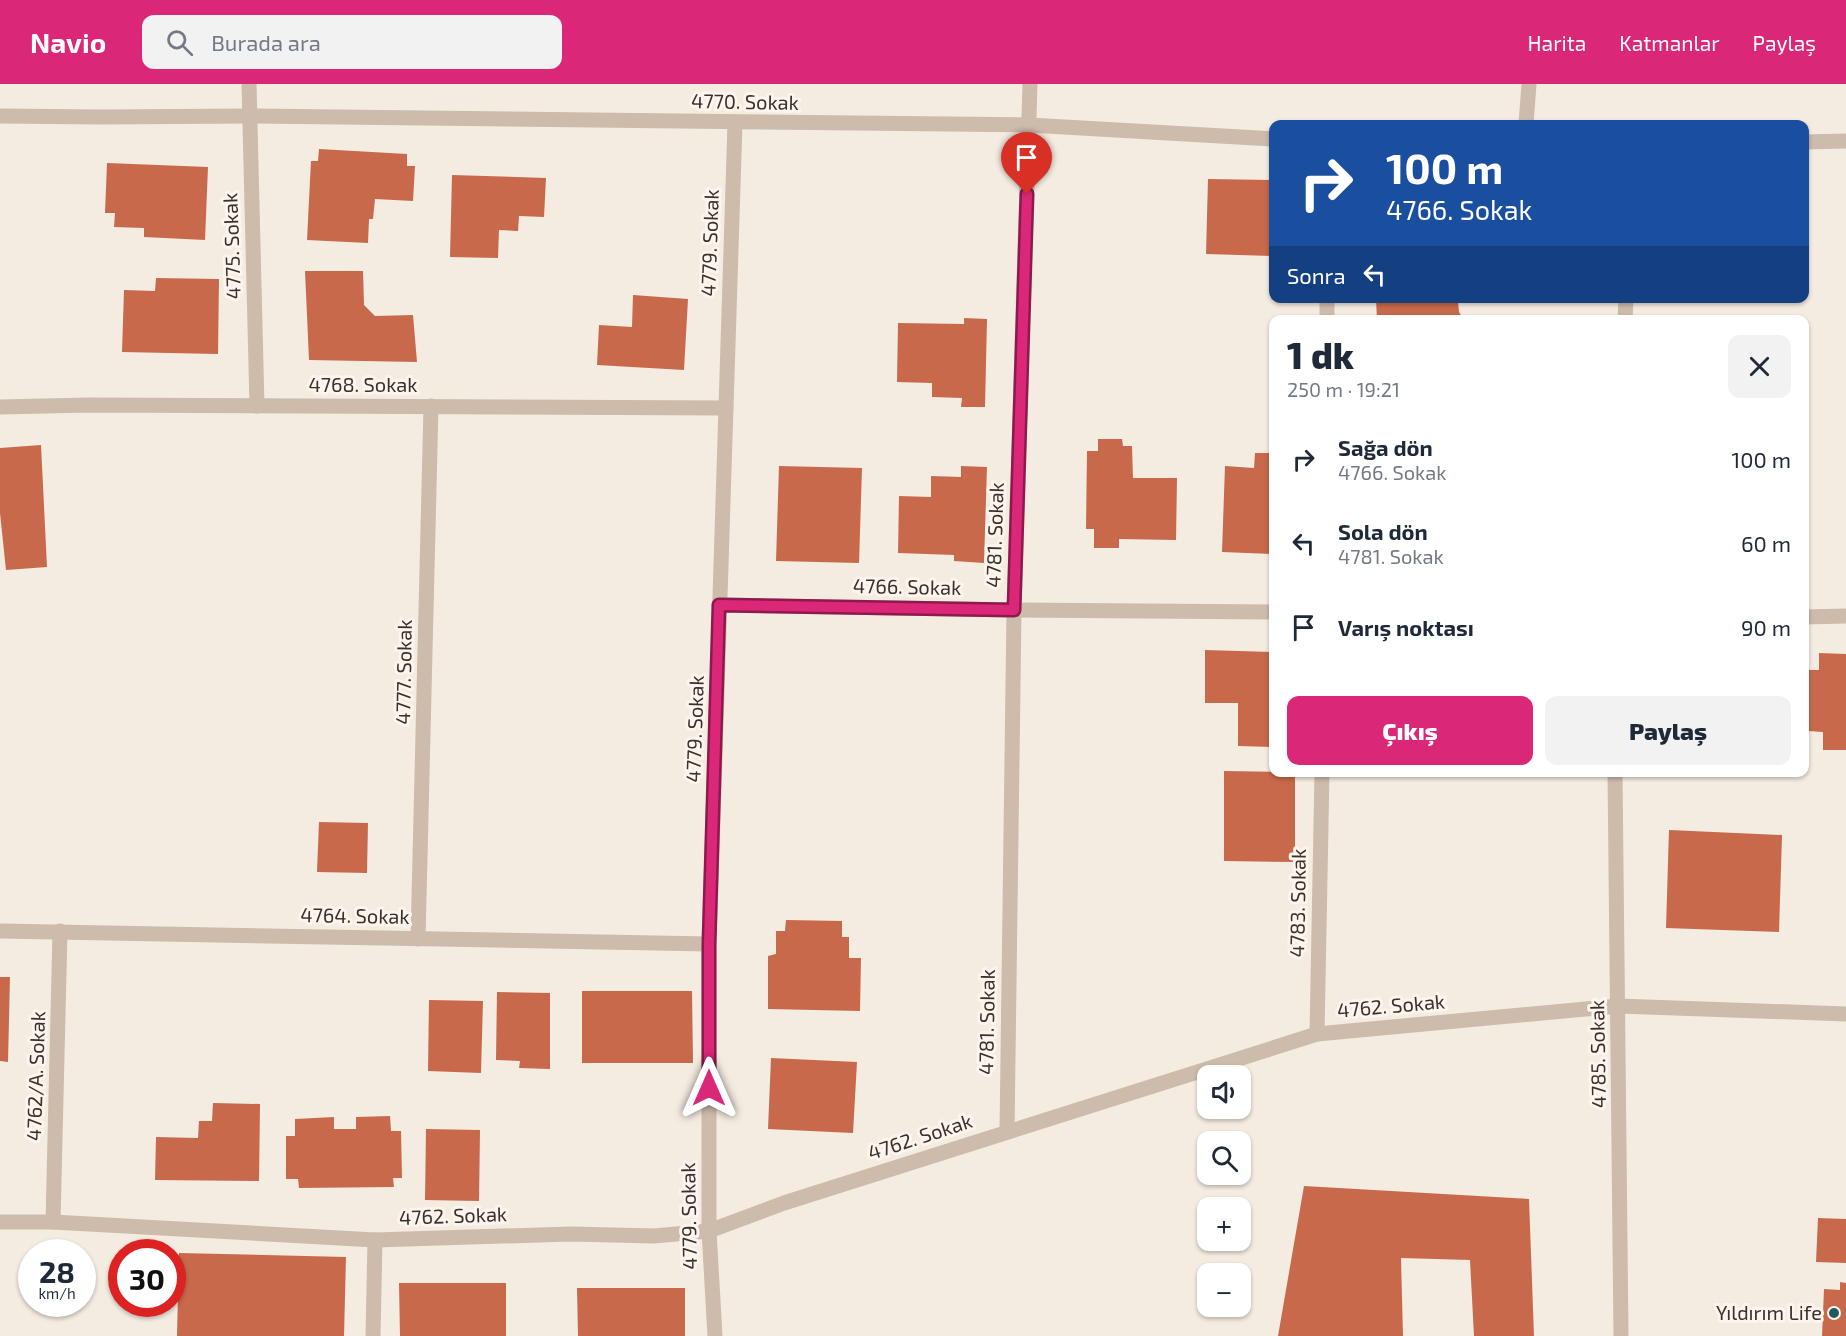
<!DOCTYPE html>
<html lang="tr">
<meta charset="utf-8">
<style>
:root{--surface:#fff;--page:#f2f2f3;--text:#1f2937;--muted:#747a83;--accent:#db2777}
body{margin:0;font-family:"Exo 2",sans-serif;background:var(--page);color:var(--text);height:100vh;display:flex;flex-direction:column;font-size:22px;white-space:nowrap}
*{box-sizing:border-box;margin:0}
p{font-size:20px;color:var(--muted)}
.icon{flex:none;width:33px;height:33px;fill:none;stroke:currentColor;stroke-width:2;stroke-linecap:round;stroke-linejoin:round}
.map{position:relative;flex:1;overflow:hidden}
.side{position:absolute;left:1269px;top:231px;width:540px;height:462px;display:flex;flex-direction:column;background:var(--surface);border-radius:12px;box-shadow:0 2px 4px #0004}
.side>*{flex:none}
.guide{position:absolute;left:1269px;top:36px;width:540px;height:183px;border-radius:12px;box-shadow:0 2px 4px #0004;background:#1a4fa0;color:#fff;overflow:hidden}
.fabs{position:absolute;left:1197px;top:981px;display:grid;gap:12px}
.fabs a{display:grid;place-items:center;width:54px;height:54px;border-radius:12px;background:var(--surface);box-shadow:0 2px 4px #0004;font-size:30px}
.speed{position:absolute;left:18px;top:1155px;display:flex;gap:12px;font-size:30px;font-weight:700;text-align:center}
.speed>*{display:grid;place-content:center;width:78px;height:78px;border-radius:50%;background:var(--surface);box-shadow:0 2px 4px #0004;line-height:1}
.speed small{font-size:15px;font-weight:400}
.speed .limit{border:9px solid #d22;background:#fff;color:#111}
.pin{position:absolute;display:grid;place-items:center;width:51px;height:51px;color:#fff;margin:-62px -26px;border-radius:50% 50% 50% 0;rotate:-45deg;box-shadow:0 0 6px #0007}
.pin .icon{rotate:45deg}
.me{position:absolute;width:66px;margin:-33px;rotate:0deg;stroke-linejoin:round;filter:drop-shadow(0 0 4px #0008)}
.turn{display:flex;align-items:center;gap:21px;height:126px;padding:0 18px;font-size:27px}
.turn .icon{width:78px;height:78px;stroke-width:2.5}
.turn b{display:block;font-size:42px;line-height:51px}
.then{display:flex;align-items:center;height:57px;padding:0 18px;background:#0003;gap:12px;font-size:22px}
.round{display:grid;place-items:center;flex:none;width:63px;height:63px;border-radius:12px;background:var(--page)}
.headline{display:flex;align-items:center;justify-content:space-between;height:102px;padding:0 18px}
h1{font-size:36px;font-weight:800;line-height:45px}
.action{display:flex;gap:12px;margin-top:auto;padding:12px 18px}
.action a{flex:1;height:69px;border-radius:12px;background:var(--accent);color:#fff;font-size:24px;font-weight:800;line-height:69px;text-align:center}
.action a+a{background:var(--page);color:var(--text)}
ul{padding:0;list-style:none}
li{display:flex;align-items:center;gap:18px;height:84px;padding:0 18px}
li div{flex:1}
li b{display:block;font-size:22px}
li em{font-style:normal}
header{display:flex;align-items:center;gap:36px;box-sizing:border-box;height:84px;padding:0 30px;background:var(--accent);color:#fff}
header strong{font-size:28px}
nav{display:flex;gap:33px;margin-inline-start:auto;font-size:21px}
.search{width:420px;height:54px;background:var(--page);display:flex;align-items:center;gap:15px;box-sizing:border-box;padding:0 21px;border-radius:12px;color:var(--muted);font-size:22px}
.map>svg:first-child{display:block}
.building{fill:#c8694b}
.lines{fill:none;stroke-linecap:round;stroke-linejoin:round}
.minor{stroke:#cdbbac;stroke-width:15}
.route-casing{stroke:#8e194d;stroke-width:15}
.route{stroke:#db2777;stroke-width:10}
.poi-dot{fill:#1f5a5e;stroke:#fbf5ee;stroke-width:2}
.labels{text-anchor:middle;stroke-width:6;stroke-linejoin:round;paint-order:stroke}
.street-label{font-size:20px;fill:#3b302b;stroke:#fbf5ee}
.poi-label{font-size:20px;fill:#3b302b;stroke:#fbf5ee;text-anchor:end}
</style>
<header>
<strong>Navio</strong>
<div class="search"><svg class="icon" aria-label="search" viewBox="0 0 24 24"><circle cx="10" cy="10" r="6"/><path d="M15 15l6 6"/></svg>Burada ara</div>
<nav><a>Harita</a><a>Katmanlar</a><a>Paylaş</a></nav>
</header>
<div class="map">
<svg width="1846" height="1252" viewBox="0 0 1846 1252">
<rect width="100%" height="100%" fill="#f4ebe1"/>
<!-- building -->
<g class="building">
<path d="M319,65l88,5v12h8l-2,35 -38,-2 -2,20h-4l-1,24 -61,-3 4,-79h7z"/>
<path d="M107,79l101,4 -3,73 -61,-3v-9l-30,-1 1,-14h-10z"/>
<path d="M452,91l94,3 -2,39 -25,-1 -1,15 -19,-1 -1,28 -48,-1z"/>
<path d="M1208,95l66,1v76l-68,-2z"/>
<path d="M305,187h58l1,34 11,11 38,-1 4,47 -108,-2z"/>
<path d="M156,194l63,1 -1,75 -96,-2 2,-62 31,1z"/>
<path d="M633,211l55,4 -4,71 -87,-5 2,-40 33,2z"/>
<path d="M1376,215l82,2 1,11 5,8h-87z"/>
<rect x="1665" y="232" width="116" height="4"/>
<path d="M964,234l23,1 -2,88h-24l1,-9 -30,-1v-14l-35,-1 1,-59 66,1z"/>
<path d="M1098,355h24l1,7h9l1,32h44l-1,62 -57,-1v9h-25v-19h-8l1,-78h11z"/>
<path d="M41,361l6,122 -41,3 -6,-57v-65z"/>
<path d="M1255,369h19v101l-52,-2 3,-86 29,2z"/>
<path d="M779,382l83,2 -3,95 -83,-2z"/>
<path d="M961,382l26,1 -3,96 -30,-2v-6l-56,-2 1,-57 32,1v-21l30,1z"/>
<path d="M1205,566l69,2v95l-36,-1v-43h-33z"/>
<path d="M1819,569l27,1v96h-23v-18l-15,-1v-61h11z"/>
<path d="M1224,687l71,1v90l-71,-1z"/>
<path d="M319,738l49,1 -1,50 -50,-1z"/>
<path d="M1669,746l113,5 -3,97 -113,-4z"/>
<path d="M786,836l56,1v16h7v21h12l-1,53 -92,-2v-53l8,-2v-23h9z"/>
<path d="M0,893h10l-2,85 -8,-1z"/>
<path d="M582,907h110l1,72h-111z"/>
<path d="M497,908l53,1v76l-31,-1 1,-7 -24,-1z"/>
<path d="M429,916l54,1 -2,72 -53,-2z"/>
<path d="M771,974l86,4 -4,71 -85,-4z"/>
<path d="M213,1019l47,1 -1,77 -104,-1 1,-43 42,1 1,-17h13z"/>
<path d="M390,1032l1,15h10l1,47h-9l1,9 -95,1 -1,-9h-12v-43h9v-17l39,-2v12h22v-12z"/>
<path d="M426,1045l54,1 -1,71 -54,-1z"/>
<path d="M1304,1102l225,13 5,137h-60l-4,-76 -69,-2 2,78h-125z"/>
<path d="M1818,1134l28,1v44l-30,-1z"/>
<path d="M179,1169l167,4 -2,79h-167z"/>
<path d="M1840,1198l6,1v53h-24l2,-47 16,1z"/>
<path d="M399,1199h107v53h-106z"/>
<path d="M577,1204h108v48h-107z"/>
</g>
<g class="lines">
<!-- minor -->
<g class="minor">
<path d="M249,0l8,322"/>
<path d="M0,32l102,1 147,-1 780,9 245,14"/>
<path d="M1526,40l3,-40"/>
<path d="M1804,58l42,-1"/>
<path d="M1327,236v-22"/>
<path d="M1625,236l1,-22"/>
<path d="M0,323l89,-2 637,3"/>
<path d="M719,521l295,5 260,2"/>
<path d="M1804,533l42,-1"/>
<path d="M1615,688l6,564"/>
<path d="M0,847l709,13"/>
<path d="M418,855l13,-533"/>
<path d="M1317,950l5,-262"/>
<path d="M1007,1048l7,-522 16,-526"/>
<path d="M0,1138h53l322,18 196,-6 83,2 55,-5 75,-28 533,-169 301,-28 228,8"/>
<path d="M53,1138l7,-291"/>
<path d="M373,1252l2,-96"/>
<path d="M715,1252l-6,-105v-287l26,-821"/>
</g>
</g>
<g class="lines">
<!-- route casing -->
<g class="route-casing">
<path id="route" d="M709,1004v-144l10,-339 295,5 13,-416"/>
</g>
<!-- route -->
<use href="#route" class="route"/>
</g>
<!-- markers -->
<circle class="poi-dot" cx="1834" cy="1229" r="6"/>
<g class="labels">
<!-- street labels -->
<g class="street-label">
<text transform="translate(745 18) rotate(1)" y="7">4770. Sokak</text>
<text transform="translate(710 159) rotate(-88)" y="7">4779. Sokak</text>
<text transform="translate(232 162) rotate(-92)" y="7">4775. Sokak</text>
<text x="363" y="308">4768. Sokak</text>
<text transform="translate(995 451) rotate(-88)" y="7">4781. Sokak</text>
<text transform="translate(907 503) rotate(1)" y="7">4766. Sokak</text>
<text transform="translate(404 588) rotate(-89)" y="7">4777. Sokak</text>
<text transform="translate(695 645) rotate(-88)" y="7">4779. Sokak</text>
<text transform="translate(1298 819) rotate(-89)" y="7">4783. Sokak</text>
<text transform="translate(355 832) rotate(1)" y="7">4764. Sokak</text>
<text transform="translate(1391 922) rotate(-5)" y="7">4762. Sokak</text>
<text transform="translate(987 938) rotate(-89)" y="7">4781. Sokak</text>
<text transform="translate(1598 970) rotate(-91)" y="7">4785. Sokak</text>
<text transform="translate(36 992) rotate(-88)" y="7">4762/A. Sokak</text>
<text transform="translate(920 1053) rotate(-18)" y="7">4762. Sokak</text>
<text transform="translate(453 1132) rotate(-2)" y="7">4762. Sokak</text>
<text transform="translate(689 1132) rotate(-91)" y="7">4779. Sokak</text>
</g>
<!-- poi labels -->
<g class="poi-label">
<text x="1822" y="1236">Yıldırım Life</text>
</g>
</g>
</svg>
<div class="fabs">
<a><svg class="icon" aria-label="sound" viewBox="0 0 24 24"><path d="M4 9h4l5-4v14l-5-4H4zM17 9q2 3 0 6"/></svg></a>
<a><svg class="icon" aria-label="search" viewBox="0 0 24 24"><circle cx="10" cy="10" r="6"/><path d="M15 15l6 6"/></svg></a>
<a>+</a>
<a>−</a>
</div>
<div class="speed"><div>28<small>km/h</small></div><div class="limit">30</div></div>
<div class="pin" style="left:1027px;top:110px;background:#d93025"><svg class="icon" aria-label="arrive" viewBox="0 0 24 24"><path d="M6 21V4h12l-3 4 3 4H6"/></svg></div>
<svg class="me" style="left:709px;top:1004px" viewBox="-20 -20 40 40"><path d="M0-17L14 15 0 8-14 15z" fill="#db2777" stroke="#fff" stroke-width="4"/></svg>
<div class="guide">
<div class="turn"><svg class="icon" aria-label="right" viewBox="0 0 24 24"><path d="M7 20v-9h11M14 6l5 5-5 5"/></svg><div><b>100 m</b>4766. Sokak</div></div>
<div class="then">Sonra<svg class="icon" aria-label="left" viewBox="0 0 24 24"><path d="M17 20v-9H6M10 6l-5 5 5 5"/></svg></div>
</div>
<section class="side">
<div class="headline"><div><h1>1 dk</h1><p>250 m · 19:21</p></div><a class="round"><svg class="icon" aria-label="close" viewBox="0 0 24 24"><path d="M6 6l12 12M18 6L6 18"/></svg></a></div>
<ul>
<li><svg class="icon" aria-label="right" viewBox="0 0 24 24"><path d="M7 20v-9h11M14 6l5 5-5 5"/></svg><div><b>Sağa dön</b><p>4766. Sokak</p></div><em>100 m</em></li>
<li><svg class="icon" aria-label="left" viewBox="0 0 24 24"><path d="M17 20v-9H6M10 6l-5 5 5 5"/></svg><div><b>Sola dön</b><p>4781. Sokak</p></div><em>60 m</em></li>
<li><svg class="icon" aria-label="arrive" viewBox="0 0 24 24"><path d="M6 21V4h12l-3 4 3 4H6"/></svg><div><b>Varış noktası</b></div><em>90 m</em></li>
</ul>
<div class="action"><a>Çıkış</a><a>Paylaş</a></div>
</section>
</div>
